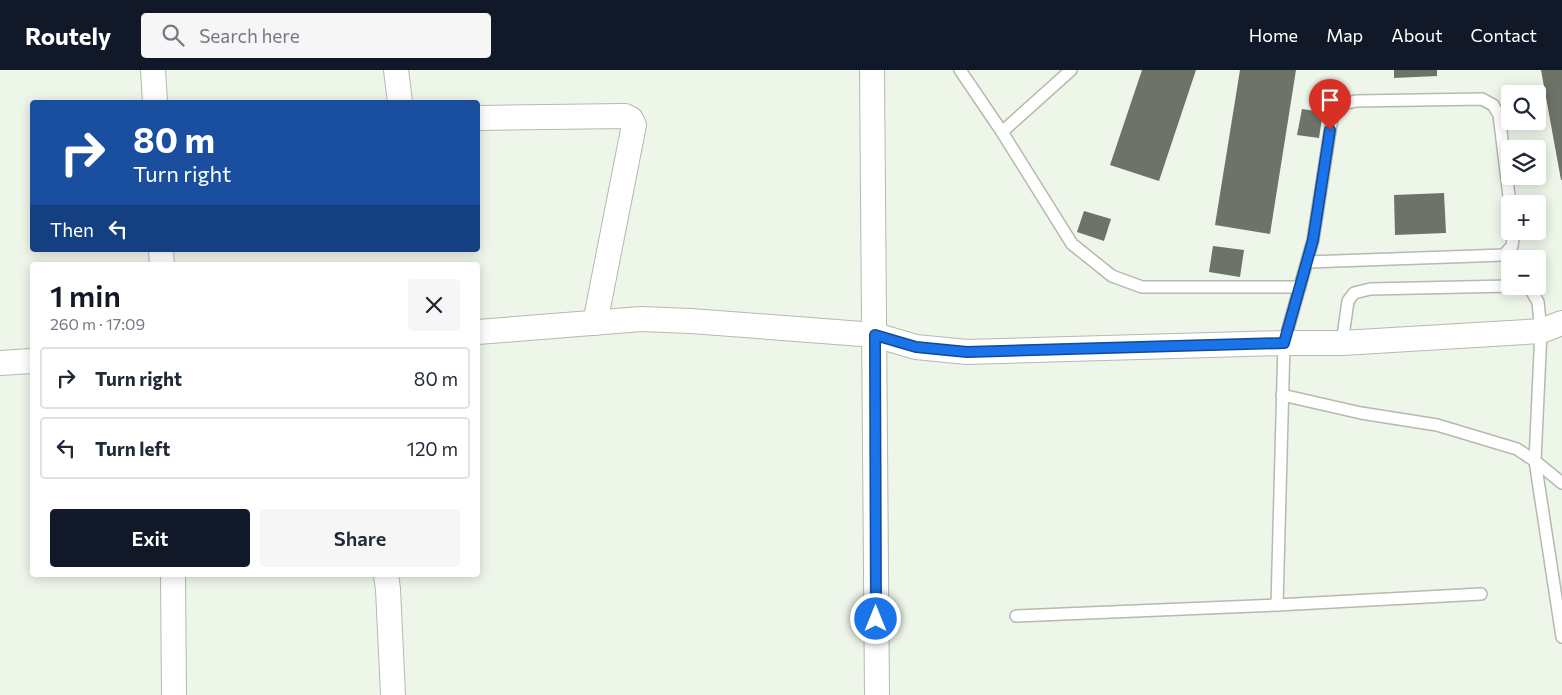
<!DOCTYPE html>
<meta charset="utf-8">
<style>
:root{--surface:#fff;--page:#f6f6f7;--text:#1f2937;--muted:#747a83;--line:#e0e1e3;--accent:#111827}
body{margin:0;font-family:Commissioner,sans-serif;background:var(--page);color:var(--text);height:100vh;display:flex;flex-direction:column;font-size:19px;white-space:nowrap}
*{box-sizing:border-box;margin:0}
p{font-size:16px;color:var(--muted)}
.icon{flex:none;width:28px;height:28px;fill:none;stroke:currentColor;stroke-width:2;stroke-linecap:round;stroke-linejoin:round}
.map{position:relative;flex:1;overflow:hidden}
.side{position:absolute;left:30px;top:192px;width:450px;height:315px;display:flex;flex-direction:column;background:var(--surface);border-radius:5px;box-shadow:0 2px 12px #0003}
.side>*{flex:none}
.banner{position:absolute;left:30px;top:30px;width:450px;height:152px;border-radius:5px;box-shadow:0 2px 12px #0003;background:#1a4fa0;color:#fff;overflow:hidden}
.fabs{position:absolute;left:1501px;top:15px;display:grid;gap:10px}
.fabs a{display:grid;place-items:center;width:45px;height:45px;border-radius:5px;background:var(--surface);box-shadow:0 2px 12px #0003;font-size:25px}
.pin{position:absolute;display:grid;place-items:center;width:42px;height:42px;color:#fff;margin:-51px -21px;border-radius:50% 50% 50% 0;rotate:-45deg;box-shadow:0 0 5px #0007}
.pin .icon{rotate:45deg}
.me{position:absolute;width:55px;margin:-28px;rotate:0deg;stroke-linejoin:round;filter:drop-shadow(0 0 4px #0008)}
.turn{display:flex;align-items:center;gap:18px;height:105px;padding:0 20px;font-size:22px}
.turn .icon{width:65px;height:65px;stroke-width:2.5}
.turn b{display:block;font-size:35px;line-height:42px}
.then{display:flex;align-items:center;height:48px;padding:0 20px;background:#0003;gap:10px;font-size:19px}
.round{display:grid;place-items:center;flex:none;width:52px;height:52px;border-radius:5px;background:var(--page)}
.head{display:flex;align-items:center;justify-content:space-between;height:85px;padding:0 20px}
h1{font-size:30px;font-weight:600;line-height:38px;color:var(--accent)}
.cta{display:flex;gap:10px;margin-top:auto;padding:10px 20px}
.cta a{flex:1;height:58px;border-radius:5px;background:var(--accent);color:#fff;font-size:20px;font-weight:600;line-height:58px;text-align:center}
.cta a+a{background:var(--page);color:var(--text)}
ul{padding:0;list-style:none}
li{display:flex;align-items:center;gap:15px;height:62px;margin:0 10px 8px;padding:0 10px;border:2px solid var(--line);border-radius:5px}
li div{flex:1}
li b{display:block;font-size:19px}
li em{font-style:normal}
header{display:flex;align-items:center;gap:30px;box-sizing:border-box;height:70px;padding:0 25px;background:var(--accent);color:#fff}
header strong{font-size:24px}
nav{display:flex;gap:28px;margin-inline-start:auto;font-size:18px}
.search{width:350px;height:45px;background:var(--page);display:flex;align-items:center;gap:12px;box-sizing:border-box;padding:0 18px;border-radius:5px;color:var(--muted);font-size:19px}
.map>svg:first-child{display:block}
.building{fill:#6d7368}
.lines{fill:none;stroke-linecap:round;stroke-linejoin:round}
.service-casing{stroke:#b4baaf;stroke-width:14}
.minor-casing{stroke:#b4baaf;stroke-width:26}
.service{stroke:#fff;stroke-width:11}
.minor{stroke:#fff;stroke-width:24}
.route-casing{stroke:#114b97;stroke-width:12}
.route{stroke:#1a73e8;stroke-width:9}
</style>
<header>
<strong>Routely</strong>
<div class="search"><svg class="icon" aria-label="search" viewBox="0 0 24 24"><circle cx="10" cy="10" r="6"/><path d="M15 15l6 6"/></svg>Search here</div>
<nav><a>Home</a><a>Map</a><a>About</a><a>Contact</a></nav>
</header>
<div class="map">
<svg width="1562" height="625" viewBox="0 0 1562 625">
<rect width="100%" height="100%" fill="#eef5e9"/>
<!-- building -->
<g class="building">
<path d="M1142,0h54l-37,111 -49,-16z"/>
<path d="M1240,0h56l-26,164 -55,-9z"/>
<path d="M1394,0h43v6l-43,2z"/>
<path d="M1541,0h21v110h-1z"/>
<path d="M1302,39l21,3 -4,26 -22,-3z"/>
<path d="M1444,123l2,40 -51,2 -1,-40z"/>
<path d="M1084,141l27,8 -7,22 -27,-9z"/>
<path d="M1213,176l31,4 -4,27 -31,-5z"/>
</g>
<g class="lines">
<!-- service casing -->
<g class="service-casing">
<g id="service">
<path d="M960,0l42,62 70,112 40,32 30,11h158"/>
<path d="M1002,62l69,-62"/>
<path d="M1308,192l196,-7 8,-9 2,-15"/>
<path d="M1522,216l9,4 7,12 3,29 -6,130 27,176"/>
<path d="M1342,273l6,-42 6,-8 16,-4 140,-3"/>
<path d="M1282,325l79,18 76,12 80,24 18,12 27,22"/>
<path d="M1277,535l7,-262 29,-103 20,-128 6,-7 17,-4 126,-2 11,6 6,10 11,89"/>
<path d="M1016,546l261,-11 204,-11"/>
</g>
</g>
<!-- minor casing -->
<g class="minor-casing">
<g id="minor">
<path d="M153,0l2,32"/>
<path d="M396,0l4,32"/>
<path d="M872,0l5,625"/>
<path d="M478,48l147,-2 6,3 3,6 -39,198"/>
<path d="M161,180l1,15"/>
<path d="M478,262l163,-13 50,2 184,14 41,12 51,5 317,-9h58l199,-12 21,-8"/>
<path d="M0,293l32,-2"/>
<path d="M173,505l1,120"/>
<path d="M386,505l2,14 5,106"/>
</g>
</g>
<!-- service -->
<use href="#service" class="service"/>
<!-- minor -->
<use href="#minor" class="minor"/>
</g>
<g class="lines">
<!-- route casing -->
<g class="route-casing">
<path id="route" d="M876,549l-1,-284 41,12 51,5 317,-9 29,-103 17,-110"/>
</g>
<!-- route -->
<use href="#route" class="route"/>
</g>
</svg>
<div class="fabs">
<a><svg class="icon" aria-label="search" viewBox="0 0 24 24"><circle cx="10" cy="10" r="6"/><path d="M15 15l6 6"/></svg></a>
<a><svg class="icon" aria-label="layers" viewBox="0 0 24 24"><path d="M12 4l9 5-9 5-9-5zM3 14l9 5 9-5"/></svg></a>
<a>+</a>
<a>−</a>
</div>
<div class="pin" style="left:1330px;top:60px;background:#d93025"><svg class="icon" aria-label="arrive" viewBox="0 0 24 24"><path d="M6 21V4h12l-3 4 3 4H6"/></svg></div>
<svg class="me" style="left:876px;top:549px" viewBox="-20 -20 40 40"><circle r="17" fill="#1a73e8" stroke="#fff" stroke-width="3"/><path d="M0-11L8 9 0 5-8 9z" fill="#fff"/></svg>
<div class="banner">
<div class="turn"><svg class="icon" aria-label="right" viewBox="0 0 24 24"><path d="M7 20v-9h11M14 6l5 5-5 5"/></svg><div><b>80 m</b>Turn right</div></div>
<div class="then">Then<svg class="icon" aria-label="left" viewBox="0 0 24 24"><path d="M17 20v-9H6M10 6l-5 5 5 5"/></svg></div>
</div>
<section class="side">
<div class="head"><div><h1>1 min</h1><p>260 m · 17:09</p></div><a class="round"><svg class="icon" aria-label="close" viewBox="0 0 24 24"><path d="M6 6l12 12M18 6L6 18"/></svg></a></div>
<ul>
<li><svg class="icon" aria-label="right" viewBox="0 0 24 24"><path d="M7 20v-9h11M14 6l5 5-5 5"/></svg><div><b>Turn right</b></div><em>80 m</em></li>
<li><svg class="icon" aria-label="left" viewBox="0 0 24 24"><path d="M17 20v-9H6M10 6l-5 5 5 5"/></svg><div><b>Turn left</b></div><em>120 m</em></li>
</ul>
<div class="cta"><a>Exit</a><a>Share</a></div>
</section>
</div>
